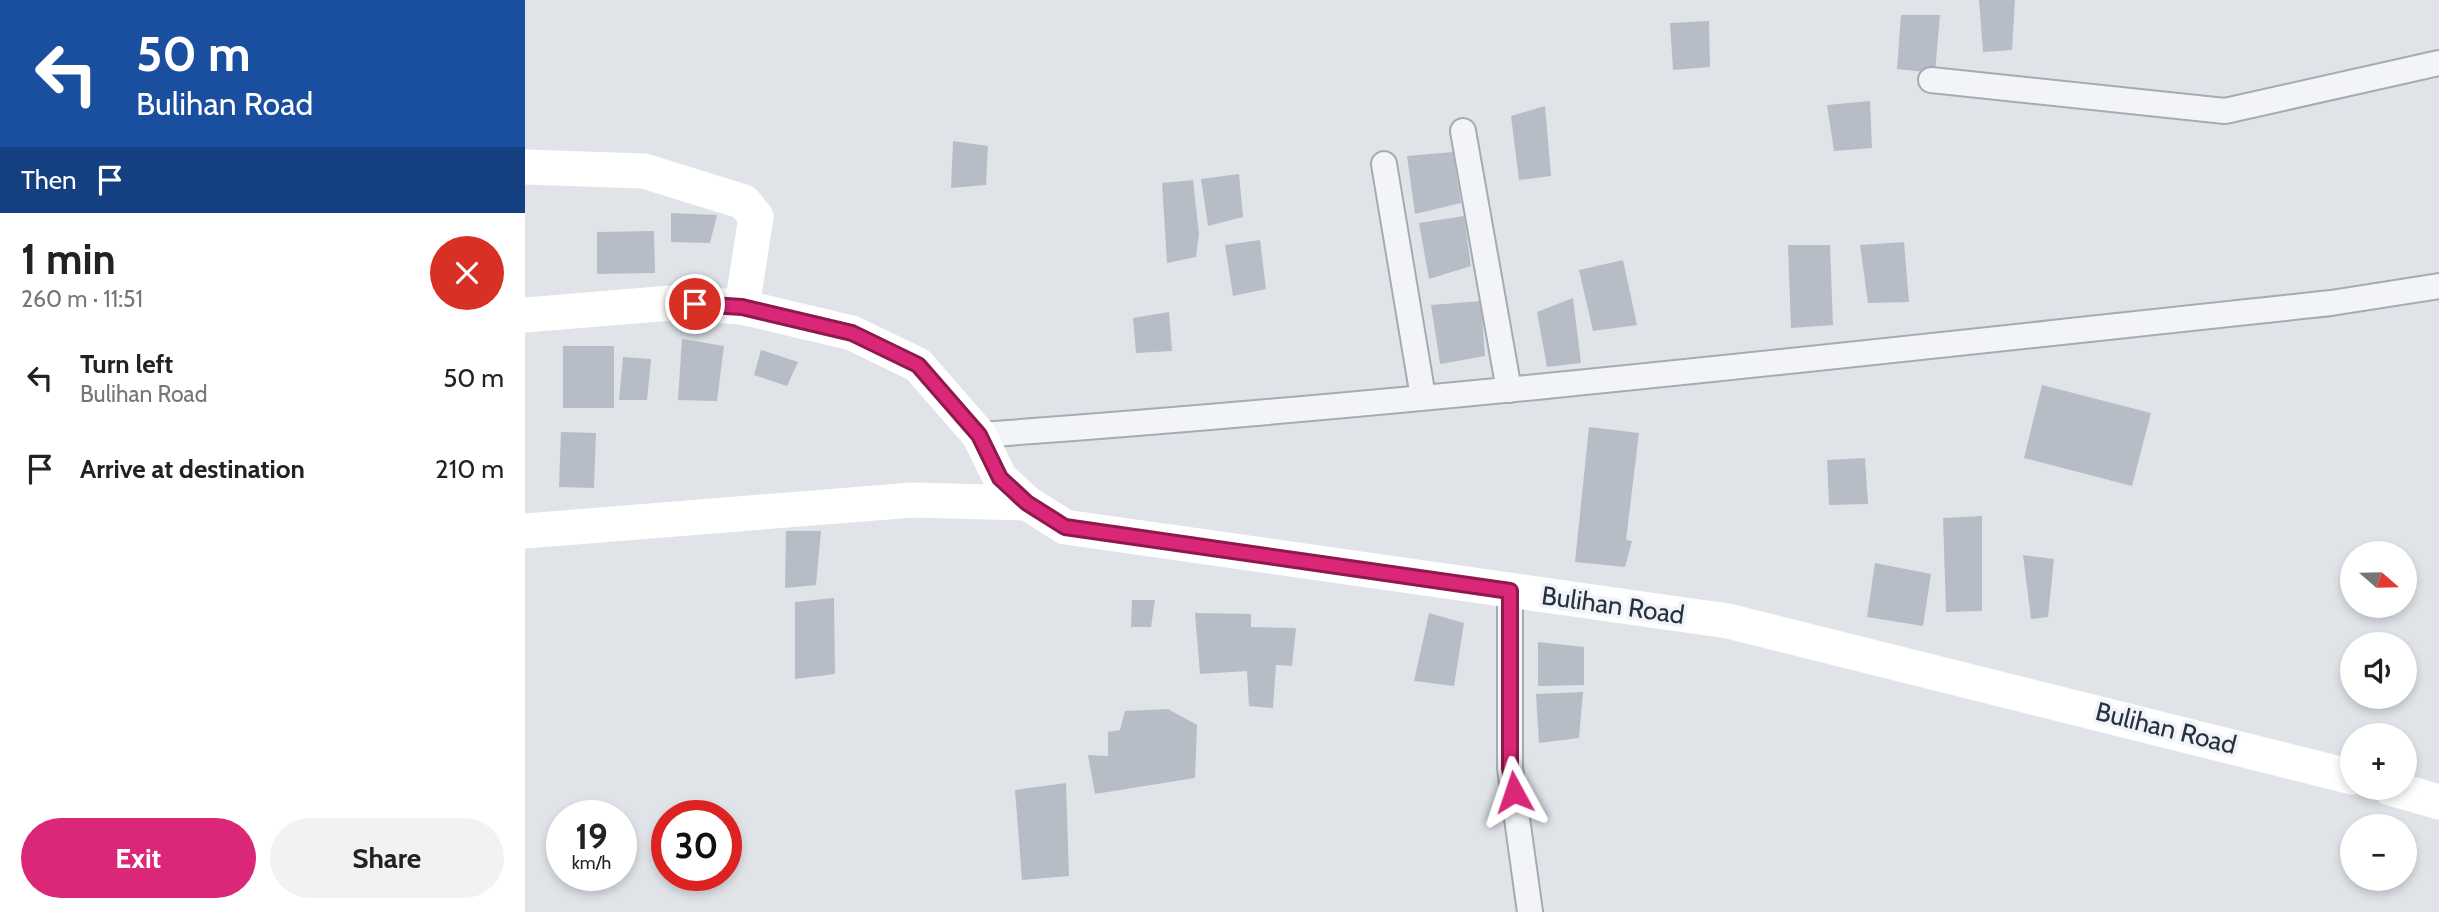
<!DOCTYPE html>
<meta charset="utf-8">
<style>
:root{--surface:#fff;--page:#f2f2f2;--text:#222;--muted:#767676;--accent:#db2777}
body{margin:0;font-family:Cabin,sans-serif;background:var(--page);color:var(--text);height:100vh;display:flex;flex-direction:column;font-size:26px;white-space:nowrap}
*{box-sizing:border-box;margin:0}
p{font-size:23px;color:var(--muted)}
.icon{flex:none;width:38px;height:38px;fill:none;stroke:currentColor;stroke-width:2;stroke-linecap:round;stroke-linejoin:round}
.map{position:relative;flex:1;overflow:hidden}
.side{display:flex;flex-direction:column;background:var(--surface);width:525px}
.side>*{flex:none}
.top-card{background:#1a4fa0;color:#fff;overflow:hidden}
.needle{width:46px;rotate:110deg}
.tools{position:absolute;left:1815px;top:541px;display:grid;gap:14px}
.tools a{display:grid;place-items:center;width:77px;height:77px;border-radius:50%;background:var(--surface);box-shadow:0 4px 10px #0003;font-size:35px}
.speed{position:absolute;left:21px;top:800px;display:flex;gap:14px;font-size:35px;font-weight:700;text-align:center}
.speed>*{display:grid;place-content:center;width:91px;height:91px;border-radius:50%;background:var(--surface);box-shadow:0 4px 10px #0003;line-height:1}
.speed small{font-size:18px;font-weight:400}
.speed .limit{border:10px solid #d22;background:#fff;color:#111}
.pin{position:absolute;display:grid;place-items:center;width:60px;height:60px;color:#fff;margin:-30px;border:4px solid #fff;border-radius:50%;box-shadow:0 2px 7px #0007}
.me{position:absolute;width:77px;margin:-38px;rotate:355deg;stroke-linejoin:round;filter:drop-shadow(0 0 5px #0008)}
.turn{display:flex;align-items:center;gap:24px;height:147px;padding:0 21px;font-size:32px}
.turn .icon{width:91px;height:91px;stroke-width:2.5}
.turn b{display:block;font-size:49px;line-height:60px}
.then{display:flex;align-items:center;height:66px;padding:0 21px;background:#0003;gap:14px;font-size:26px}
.round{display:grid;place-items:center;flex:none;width:74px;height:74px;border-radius:37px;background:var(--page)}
.summary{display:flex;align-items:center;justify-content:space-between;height:119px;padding:0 21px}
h1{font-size:42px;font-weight:700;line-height:52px}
.primary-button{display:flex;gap:14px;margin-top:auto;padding:14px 21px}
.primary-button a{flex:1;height:80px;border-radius:42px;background:var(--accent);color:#fff;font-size:28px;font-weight:700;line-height:80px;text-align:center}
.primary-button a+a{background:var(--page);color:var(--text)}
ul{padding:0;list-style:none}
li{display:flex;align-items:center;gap:21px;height:91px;padding:0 21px}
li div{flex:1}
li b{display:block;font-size:26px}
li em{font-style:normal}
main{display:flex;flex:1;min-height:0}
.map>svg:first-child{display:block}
.building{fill:#b7bdc6}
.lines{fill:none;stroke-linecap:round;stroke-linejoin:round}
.street-casing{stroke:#a5abb3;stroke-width:28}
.street{stroke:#f3f4f7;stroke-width:24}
.secondary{stroke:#fff;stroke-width:35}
.route-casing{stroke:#8e194d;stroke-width:18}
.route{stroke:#db2777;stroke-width:12}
.labels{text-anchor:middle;stroke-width:7;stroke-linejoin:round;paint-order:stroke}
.street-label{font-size:26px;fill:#283141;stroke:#f0f3f7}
</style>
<main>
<section class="side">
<div class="top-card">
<div class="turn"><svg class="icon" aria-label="left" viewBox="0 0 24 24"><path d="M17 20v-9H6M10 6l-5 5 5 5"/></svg><div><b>50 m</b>Bulihan Road</div></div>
<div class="then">Then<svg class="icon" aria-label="arrive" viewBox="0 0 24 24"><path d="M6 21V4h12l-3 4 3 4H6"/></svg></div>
</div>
<div class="summary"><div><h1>1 min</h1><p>260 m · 11:51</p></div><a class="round" style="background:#d93025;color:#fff"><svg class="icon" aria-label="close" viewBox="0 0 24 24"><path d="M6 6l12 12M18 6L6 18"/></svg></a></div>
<ul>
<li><svg class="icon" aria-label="left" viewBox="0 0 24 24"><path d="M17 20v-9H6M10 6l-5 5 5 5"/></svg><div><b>Turn left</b><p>Bulihan Road</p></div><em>50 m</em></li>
<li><svg class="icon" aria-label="arrive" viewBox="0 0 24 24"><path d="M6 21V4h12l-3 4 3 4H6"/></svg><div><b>Arrive at destination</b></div><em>210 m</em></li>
</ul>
<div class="primary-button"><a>Exit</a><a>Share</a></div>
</section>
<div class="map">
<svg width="1914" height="912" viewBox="0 0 1914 912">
<rect width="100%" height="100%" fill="#e0e4e9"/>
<!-- building -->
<g class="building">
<path d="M1454,0h36l-3,50 -29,2z"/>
<path d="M1376,15h39l-5,58 -38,-4z"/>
<path d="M1184,21l1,46 -37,3 -3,-47z"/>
<path d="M1345,101l2,47 -38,3 -7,-46z"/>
<path d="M1020,106l6,70 -32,4 -8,-64z"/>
<path d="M428,141l35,5 -2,39 -35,3z"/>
<path d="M928,152l8,51 -46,11 -8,-58z"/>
<path d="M714,174l4,43 -35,9 -7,-47z"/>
<path d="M668,180l6,54 -3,23 -29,6 -5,-80z"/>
<path d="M146,213l46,2 -7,28 -39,-1z"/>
<path d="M939,216l7,50 -42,13 -10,-56z"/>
<path d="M129,231l1,42 -58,1v-42z"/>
<path d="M735,240l6,49 -33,7 -8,-51z"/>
<path d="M1379,242l5,60 -41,1 -8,-58z"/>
<path d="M1263,245h42l3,80 -42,3z"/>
<path d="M1098,260l14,65 -44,6 -14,-61z"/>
<path d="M1048,298l8,65 -34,4 -10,-55z"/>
<path d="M956,301l4,55 -45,8 -9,-59z"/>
<path d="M644,312l3,39 -36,2 -3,-35z"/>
<path d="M157,339l42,7 -7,55 -39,-1z"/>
<rect x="38" y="346" width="51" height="62"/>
<path d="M236,350l37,12 -11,24 -33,-11z"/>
<path d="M98,357l28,2 -4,41h-28z"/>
<path d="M1517,385l109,28 -19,73 -108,-28z"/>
<path d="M1064,427l50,6 -13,107 6,1 -7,26 -50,-5z"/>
<path d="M36,432l35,1 -2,55 -35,-1z"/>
<path d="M1340,458l3,46 -39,1 -2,-45z"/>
<path d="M1457,516v95l-36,1 -3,-94z"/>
<path d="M261,531h35l-5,54 -31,3z"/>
<path d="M1498,555l31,4 -6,58 -17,2z"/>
<path d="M1350,563l56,11 -8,52 -56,-9z"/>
<path d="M309,598l1,76 -40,5v-77z"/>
<path d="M607,600h23l-4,27h-20z"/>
<path d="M670,613l56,1v13l45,1 -4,38 -16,-1 -3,43 -24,-2 -2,-35 -47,3z"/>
<path d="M904,613l35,10 -10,63 -40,-5z"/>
<path d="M1013,642l46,5v38l-46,1z"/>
<path d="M1058,692l-4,46 -40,5 -3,-49z"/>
<path d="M643,709l29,16 -2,53 -100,16 -7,-39 20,1v-24l12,-2 5,-19z"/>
<path d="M541,783l3,93 -47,4 -7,-90z"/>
</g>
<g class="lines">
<!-- street casing -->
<g class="street-casing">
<g id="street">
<path d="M1406,80l294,31 214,-48"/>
<path d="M938,131l46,259"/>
<path d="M859,164l39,233"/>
<path d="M454,435c452,-32 902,-84 1352,-132l108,-17"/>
<path d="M985,591v177l20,144"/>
</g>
</g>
<!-- street -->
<use href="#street" class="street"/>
<!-- secondary -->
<g class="secondary">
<path d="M0,167l119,4 100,31 12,15 -14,90"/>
<path d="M0,315l146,-12 71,4 110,26 66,32 61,70 21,43 27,25 38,24 663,94 624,156"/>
<path d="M0,531l388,-31 114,3"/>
<path d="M1865,788l49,14"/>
</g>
</g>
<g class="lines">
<!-- route casing -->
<g class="route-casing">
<path id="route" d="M170,304l47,3 110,26 66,32 61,70 21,43 27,25 38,24 445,64v177l4,24"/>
</g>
<!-- route -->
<use href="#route" class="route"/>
</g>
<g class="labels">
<!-- street labels -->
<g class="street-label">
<text transform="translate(1088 605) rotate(8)" y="9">Bulihan Road</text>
<text transform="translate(1641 728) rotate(14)" y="9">Bulihan Road</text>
</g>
</g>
</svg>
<div class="tools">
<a><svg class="needle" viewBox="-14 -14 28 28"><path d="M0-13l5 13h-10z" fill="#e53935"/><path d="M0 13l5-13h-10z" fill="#767676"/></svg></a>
<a><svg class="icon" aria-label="sound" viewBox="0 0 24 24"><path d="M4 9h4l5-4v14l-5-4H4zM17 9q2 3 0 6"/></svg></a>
<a>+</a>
<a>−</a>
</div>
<div class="speed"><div>19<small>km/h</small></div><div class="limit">30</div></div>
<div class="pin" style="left:170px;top:304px;background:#d93025"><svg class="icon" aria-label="arrive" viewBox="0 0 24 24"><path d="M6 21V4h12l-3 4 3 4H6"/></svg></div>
<svg class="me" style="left:989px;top:792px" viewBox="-20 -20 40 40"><path d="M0-17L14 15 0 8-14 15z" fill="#db2777" stroke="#fff" stroke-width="4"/></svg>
</div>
</main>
